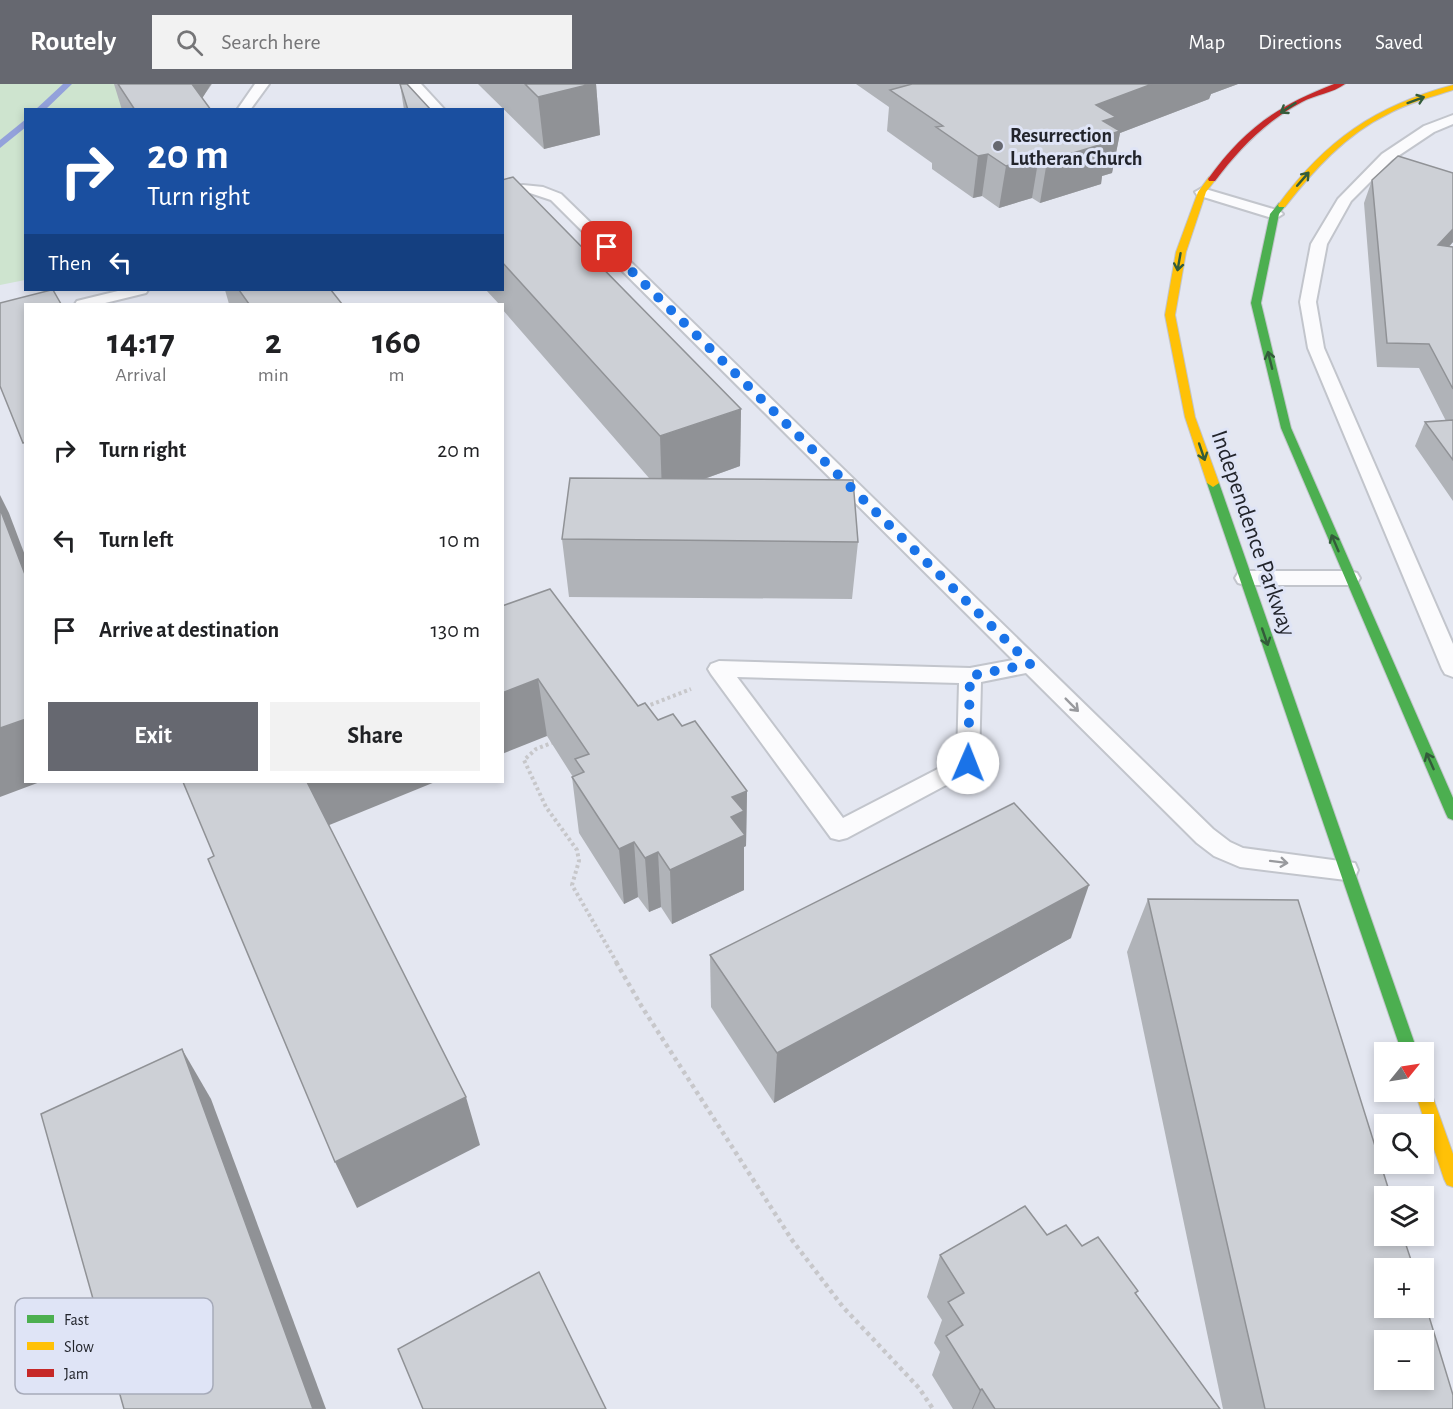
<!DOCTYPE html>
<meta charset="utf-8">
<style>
:root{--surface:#fff;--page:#f2f2f2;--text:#202124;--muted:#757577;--accent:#666870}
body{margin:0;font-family:"Alegreya Sans",sans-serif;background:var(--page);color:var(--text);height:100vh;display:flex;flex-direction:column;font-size:22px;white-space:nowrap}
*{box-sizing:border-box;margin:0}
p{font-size:20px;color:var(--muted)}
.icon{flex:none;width:33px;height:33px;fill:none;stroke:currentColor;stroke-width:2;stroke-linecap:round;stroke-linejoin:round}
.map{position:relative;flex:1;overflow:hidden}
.side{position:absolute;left:24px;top:219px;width:480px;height:480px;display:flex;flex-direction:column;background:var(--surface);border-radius:0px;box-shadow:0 3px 9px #0003}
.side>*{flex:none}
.banner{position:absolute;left:24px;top:24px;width:480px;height:183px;border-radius:0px;box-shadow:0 3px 9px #0003;background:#1a4fa0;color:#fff;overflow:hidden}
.needle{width:39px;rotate:60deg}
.fabs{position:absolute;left:1374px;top:958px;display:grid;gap:12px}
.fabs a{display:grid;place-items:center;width:60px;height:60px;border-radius:0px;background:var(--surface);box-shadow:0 3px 9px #0003;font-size:30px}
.pin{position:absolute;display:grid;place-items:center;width:51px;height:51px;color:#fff;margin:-26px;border-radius:12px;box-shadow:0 3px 9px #0006}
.me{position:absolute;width:66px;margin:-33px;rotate:1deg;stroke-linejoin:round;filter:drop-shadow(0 0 4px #0008)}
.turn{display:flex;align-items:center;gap:21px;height:126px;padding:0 24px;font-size:27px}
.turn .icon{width:78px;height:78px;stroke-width:2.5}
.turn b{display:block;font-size:42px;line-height:51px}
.then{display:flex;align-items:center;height:57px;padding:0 24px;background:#0003;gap:12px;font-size:22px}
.eta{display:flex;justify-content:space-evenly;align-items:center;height:102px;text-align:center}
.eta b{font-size:36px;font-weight:600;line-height:42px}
.primary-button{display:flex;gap:12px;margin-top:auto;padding:12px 24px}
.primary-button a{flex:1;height:69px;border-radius:0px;background:var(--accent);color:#fff;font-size:24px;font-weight:600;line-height:69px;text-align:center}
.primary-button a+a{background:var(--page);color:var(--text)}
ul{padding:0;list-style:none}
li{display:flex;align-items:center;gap:18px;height:90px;padding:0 24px}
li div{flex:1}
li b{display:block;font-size:22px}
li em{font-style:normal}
header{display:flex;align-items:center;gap:36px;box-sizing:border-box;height:84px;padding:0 30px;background:var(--accent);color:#fff}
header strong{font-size:28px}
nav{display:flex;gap:33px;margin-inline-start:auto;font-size:21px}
.search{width:420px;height:54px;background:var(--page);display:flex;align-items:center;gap:15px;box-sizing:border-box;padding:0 21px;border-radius:0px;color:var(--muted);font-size:22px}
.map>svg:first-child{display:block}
.green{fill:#cee4cf}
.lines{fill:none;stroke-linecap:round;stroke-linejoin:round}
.stream{fill:#93a1db;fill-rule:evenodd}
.lane-casing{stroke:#c2c5cc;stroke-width:4}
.fast-casing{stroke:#c2c5cc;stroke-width:2}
.slow-casing{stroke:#c2c5cc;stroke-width:2}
.jam-casing{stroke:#c2c5cc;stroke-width:2}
.path-far1{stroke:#c7c7ca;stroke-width:4;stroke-dasharray:3 3;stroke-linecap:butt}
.path{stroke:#c7c7ca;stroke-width:4.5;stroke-dasharray:4 4;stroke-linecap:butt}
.lane{fill:#fbfbfd;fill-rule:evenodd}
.fast{fill:#4caf50;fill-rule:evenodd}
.slow{fill:#ffc107;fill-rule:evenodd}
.jam{fill:#c62828;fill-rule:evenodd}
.wall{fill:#b0b3b8}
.shaded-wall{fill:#909296}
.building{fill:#cdd0d6;stroke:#909296;stroke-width:1.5;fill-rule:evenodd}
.oneway{stroke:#335c3a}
.oneway2{stroke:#999a9e}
.route{stroke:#1a73e8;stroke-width:10;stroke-dasharray:0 18}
.poi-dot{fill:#666870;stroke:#dfe4f6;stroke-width:2}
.labels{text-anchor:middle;stroke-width:6;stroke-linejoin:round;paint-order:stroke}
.far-poi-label{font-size:20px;font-weight:bold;fill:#22242b;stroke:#dfe4f6;text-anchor:start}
.street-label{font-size:24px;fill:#22242b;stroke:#dfe4f6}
.key{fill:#dfe4f6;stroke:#a6aab9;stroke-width:1.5}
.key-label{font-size:16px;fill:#22242b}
</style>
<header>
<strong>Routely</strong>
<div class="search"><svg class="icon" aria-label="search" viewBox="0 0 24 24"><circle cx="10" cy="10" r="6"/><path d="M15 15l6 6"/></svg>Search here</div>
<nav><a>Map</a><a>Directions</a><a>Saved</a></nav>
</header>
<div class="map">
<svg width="1453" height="1325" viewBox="0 0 1453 1325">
<rect width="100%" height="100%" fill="#e4e7f1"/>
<!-- green -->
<path class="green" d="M0,0h141l-19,25 -96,1 -1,170 -25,5z"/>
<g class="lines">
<!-- stream -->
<g class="stream">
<path d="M63,0h9l-27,26h-10z"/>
<path d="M26,35v8l-26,21v-8z"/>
</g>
<!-- lane casing -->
<g class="lane-casing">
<g id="lane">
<path d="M255,0h14l-19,26h-13z"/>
<path d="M407,0h14l24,26h-14z"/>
<path d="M1453,31v9l-19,8 -42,28 -41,41 -24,43 -11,58 8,46 129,296v33l-8,-3 -3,-5 -134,-321 -8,-46 11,-58 27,-45 44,-45 42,-28z"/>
<path d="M523,101l20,2 18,7 652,635 17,13 13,6 112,15 3,7 -3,7 -9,3 -106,-13 -26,-11 -17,-13 -171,-170 -45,9 -2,81 -3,6 -129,69 -8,2 -8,-2 -120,-164 -3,-5 3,-5 8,-3 251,7 43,-8 -462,-460 -21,-7 -28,4v-9zM737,593l222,6 -2,76 -114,59z"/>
<path d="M1202,104l78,23 3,3 -8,5 -78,-24 -2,-3z"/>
<path d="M122,206h26l-2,3 -45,11h-26l2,-3z"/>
<path d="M1245,487h105l7,2 3,5 -3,5 -7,2h-105l-7,-2 -3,-5 3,-5z"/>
</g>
</g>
<!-- fast casing -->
<g class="fast-casing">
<g id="fast">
<path d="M1279,119l7,2 -7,9 -18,89 30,125 162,370v22l-5,-2 -2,-4 -165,-386 -30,-125 19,-89z"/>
<path d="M1213,395l6,4 199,570h-16l-195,-570z"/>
</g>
</g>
<!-- slow casing -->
<g class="slow-casing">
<g id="slow">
<path d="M1453,1v5c-22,7 -45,13 -65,24 -42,20 -75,57 -103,93h-6l-1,-2c48,-65 97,-99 175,-120z"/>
<path d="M1209,93l7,2 -10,13 -20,60 -11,63 20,102 24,66 -6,4 -6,-4 -22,-66 -20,-102 11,-63 22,-60z"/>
<path d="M1424,1001l5,2 2,5 22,62v33l-6,-2 -3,-6 -29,-87h9z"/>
</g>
</g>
<!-- jam casing -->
<g class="jam-casing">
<path id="jam" d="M1334,0h11c-12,9 -30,11 -43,18 -36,19 -63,47 -87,79h-6l-1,-2c36,-50 69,-73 126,-95z"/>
</g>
<!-- path-far1 -->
<g class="path-far1">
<path d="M645,623l46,-18"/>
<path d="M554,658l-18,7 -12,11 22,47 31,43 2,11 -7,24 45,78"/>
</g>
<!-- path -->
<path class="path" d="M616,878l26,45 150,233 51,67 76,81 14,21"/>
<!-- lane -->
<use href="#lane" class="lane"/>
<!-- fast -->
<use href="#fast" class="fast"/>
<!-- slow -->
<use href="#slow" class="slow"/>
<!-- jam -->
<use href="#jam" class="jam"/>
</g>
<!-- wall -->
<g class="wall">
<path d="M114,0h98l-10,14 9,12h-89z"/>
<path d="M400,0h7l24,26h-27z"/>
<path d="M478,0h118l4,51 -56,14z"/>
<path d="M856,0h382l-27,10 -2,5 -89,34 -8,40 -10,3 -1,8 -61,19 -8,-5 -33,10 -17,-12 -9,2 -41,-29v-6l-45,-32 2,-24z"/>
<path d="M1453,89v69l-4,5h4v254l-38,-55 10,-24 21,-1 -27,-53 -42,-1 -13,-164 8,-23z"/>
<path d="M502,96l239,229 -1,57 -36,13 154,63 -6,57 -283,-2 -7,-58 87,-61 -147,-169v-5h-3l-13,-14h16z"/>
<path d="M225,206h106l11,14h-113z"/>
<path d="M502,522l136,100 20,14 24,6 65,65 -1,55 -2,1v43l-72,34 -11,-17 -12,5 -11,-15 -14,7 -45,-71 -7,-56h1l-26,-41z"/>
<path d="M1148,815l305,510h-230l-96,-457z"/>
<path d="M1071,854l-297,165 -63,-96 -1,-52z"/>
<path d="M1047,1151l35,11 56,45 -2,3 84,115h-267l-21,-34 8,-23 -6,-9 8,-23 -15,-23 13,-42z"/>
</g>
<!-- shaded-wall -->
<g class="shaded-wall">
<path d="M183,0h28l-16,26z"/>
<path d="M591,0h5l4,51 -56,14 -6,-52z"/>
<path d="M1152,0h86l-27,10 -2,5 -89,34 -8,40 -10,3 -1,8 -61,19 7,-42 49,-56z"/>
<path d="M988,70l-6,42 -9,2 5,-42z"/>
<path d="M1039,72l-7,42 -33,10 7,-42z"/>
<path d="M1453,145v13l-25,26 10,-23z"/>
<path d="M741,325l-1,57 -78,28 -2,-58z"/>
<path d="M0,411l9,18 17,45v19l-26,-68z"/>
<path d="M538,595l9,57 -45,18v-61z"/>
<path d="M26,635v63h14l-40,15v-69z"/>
<path d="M306,698h129l-113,46z"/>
<path d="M747,707l-1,55 -2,1v43l-72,34 -2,-54 62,-73z"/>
<path d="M634,758l4,55 -14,7 -5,-55z"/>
<path d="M658,768l3,55 -12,5 -4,-54z"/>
<path d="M1089,801l-18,53 -297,165 3,-50z"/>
<path d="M182,965l29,50 115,310h-13z"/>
<path d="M466,1013l14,48 -123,63 -22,-46z"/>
<path d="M982,1305l-9,20h-1l8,-19z"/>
</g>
<!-- building -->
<g class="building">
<path d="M118,0h74l19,26h-76z"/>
<path d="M400,0h7l24,26h-23z"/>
<path d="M525,0h66l-53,13z"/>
<path d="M912,0h240l-56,21 20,12 -13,4 17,10 -19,6 8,5 -62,19 -8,-5 -33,10 -18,-12 -10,2 -42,-29 7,-1 -53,-36z"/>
<path d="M1398,72l55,17v56l-15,16 15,2v142l-24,-45 -42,-1 -15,-163z"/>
<path d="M513,93l228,232 -81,27 -158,-174v-82z"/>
<path d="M51,206h2l8,14h-35v138l-3,1 -23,-57v-83z"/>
<path d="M239,206h92l11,14h-93z"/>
<path d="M1453,336v40l-28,-38z"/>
<path d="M570,394l283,2 5,62 -296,-3z"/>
<path d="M0,425l26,68v142l-26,9z"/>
<path d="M550,505l88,117 7,-3 13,17 15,-6 9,12 13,-5 52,70 -15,6 12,14 -13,6 14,18 -75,35 -12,-18 -13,6 -11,-16 -15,7 -47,-72 12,-5 -9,-13 14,-5 -51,-75 -36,14v-87z"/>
<path d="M183,698h124l159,315 -131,65 -127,-303 6,-3z"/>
<path d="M1014,719l75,82 -312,168 -67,-98z"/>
<path d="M1148,815l150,1 93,297h-7v39h19l11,33h-30v39h40v-8l29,95v14h-188zM1384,1257h40v39h-40z"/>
<path d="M182,965l131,360h-189l-83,-295z"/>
<path d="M1025,1122l22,29 19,-10 16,21 16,-9 40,54 -3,2 85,116h-225l-13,-20 -2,1 -34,-54 17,-11 -15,-23 16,-9 -24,-38z"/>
<path d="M539,1188l67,137h-183l-25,-60z"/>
</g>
<!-- one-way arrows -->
<defs><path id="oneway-shaft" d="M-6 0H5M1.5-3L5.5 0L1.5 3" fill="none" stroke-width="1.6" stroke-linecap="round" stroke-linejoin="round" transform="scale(1.5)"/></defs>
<g class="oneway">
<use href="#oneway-shaft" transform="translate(1416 16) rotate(-20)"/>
<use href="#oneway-shaft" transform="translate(1288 24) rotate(147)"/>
<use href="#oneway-shaft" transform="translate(1303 95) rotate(-49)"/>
<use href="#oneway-shaft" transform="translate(1179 178) rotate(100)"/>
<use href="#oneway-shaft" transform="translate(1270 276) rotate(-104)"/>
<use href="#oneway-shaft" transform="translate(1202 368) rotate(71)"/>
<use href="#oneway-shaft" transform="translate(1335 459) rotate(-113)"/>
<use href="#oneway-shaft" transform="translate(1265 553) rotate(71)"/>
<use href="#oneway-shaft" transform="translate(1430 677) rotate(-114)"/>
</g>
<g class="oneway2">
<use href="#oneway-shaft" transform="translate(1072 621) rotate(45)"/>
<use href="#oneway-shaft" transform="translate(1279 778) rotate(7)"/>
</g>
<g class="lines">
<!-- route -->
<path class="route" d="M607,163l423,417 -60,12 -2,87"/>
</g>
<!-- markers -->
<circle class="poi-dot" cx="998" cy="62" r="6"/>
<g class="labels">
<!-- far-poi labels -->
<g class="far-poi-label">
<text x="1010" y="58">Resurrection<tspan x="1010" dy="23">Lutheran Church</tspan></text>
</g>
<!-- street labels -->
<g class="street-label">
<text transform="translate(1254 449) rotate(71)" y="8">Independence Parkway</text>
</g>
</g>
<!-- legend -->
<rect x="15" y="1214" width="198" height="96" rx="9" class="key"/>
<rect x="27" y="1231" width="27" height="8" fill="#4caf50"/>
<rect x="27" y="1258" width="27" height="8" fill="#ffc107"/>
<rect x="27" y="1285" width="27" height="8" fill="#c62828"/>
<g class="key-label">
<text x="64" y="1241">Fast</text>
<text x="64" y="1268">Slow</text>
<text x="64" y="1295">Jam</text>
</g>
</svg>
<div class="fabs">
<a><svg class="needle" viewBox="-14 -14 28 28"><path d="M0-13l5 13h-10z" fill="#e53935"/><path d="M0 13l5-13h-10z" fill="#757577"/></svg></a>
<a><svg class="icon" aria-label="search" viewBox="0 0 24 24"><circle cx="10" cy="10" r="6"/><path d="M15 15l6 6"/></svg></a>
<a><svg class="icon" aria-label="layers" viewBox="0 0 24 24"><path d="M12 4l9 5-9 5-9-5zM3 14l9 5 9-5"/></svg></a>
<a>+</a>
<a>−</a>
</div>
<div class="pin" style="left:607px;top:163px;background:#d93025"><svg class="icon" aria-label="arrive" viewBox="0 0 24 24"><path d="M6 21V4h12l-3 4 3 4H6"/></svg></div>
<svg class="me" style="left:968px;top:679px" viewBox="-20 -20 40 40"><circle r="19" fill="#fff"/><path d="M0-13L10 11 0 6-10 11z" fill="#1a73e8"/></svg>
<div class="banner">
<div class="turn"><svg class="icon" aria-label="right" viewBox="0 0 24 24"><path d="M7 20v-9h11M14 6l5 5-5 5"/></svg><div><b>20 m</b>Turn right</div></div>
<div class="then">Then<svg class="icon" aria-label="left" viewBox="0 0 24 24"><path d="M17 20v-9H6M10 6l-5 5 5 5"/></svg></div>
</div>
<section class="side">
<div class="eta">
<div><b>14:17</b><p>Arrival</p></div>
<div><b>2</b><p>min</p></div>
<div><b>160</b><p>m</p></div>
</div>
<ul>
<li><svg class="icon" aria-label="right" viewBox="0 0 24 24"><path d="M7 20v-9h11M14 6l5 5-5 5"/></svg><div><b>Turn right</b></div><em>20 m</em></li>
<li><svg class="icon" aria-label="left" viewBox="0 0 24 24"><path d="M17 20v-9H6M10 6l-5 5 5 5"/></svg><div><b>Turn left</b></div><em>10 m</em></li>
<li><svg class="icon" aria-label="arrive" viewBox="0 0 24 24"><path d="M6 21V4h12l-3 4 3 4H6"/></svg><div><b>Arrive at destination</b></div><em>130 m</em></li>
</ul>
<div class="primary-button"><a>Exit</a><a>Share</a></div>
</section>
</div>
